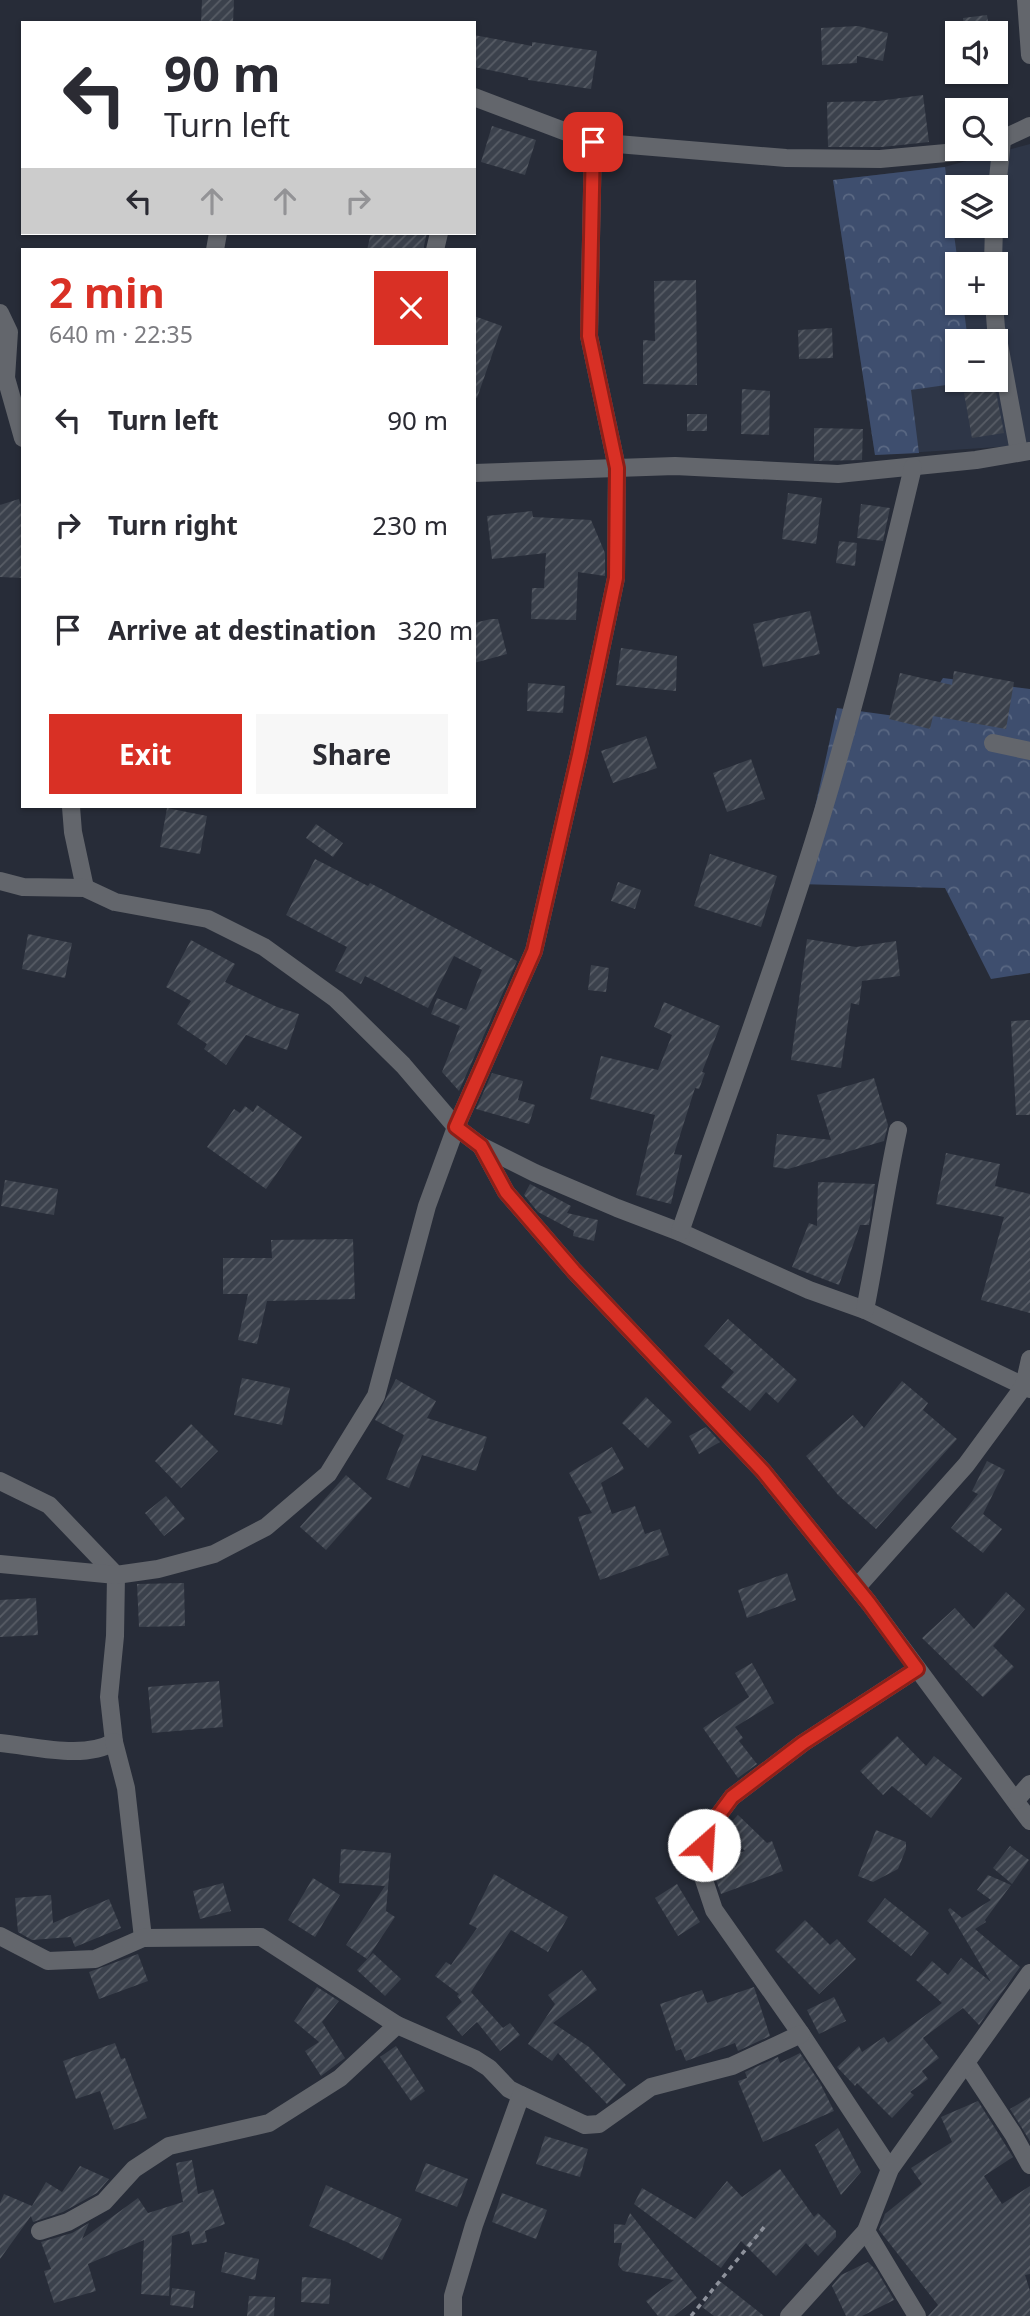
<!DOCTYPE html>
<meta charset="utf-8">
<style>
:root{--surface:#fff;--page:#f7f7f7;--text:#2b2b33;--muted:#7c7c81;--accent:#d93025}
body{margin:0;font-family:"Noto Sans",sans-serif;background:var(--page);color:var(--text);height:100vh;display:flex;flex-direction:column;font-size:26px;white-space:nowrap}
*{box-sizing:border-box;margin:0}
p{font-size:23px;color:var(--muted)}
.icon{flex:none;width:38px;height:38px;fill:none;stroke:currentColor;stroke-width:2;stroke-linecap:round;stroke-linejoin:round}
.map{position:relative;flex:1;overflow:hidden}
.side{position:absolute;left:21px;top:248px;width:455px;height:560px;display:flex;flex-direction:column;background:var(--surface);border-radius:0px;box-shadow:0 2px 5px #0004}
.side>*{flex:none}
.top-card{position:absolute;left:21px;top:21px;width:455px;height:214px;border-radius:0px;box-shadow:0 2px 5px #0004;background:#fff;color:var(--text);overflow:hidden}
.tools{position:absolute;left:945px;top:21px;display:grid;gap:14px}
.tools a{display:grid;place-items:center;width:63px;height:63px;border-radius:0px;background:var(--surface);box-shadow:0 2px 5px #0004;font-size:35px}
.pin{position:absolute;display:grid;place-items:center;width:60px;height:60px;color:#fff;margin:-30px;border-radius:14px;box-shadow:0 4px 10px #0006}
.me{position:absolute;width:77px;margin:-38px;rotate:26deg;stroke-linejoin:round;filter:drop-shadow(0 0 5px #0008)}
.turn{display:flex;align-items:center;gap:24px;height:147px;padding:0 28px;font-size:32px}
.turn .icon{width:91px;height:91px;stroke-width:2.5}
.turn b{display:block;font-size:49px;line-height:60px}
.lanes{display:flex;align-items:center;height:66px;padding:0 28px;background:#0003;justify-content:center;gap:35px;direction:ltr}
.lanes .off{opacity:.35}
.round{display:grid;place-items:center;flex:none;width:74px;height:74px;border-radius:0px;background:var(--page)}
.head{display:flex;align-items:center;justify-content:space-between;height:119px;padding:0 28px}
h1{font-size:42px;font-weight:700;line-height:52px;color:var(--accent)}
.cta{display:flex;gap:14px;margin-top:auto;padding:14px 28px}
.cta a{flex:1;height:80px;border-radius:0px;background:var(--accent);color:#fff;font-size:28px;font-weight:700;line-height:80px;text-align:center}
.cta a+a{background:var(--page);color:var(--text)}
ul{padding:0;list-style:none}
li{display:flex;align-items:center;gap:21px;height:105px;padding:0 28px}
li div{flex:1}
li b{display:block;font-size:26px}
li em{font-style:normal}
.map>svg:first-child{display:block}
.built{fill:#2e3647;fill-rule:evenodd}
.forest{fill:url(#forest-crowns)}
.building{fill:url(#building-hatch)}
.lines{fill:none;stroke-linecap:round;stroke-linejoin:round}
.path{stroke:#8e929c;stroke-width:3.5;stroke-dasharray:5 5;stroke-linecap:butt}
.minor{stroke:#63666c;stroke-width:18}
.route-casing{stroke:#8d1f18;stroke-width:18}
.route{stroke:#d93025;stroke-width:12}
</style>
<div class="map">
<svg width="1030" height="2316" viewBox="0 0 1030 2316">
<defs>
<pattern id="forest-crowns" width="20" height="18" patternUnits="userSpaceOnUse" patternTransform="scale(1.75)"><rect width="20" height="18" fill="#3e4e6e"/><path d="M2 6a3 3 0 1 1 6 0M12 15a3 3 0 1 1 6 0" fill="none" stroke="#5a6883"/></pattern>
<pattern id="building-hatch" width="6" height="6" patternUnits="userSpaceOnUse" patternTransform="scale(1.75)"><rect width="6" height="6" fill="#3b414c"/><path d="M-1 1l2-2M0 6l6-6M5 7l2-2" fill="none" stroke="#585d66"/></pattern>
</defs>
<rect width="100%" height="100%" fill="#272c38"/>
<!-- built -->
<path class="built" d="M1030,144v301l-155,10 -42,-275 111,-13zM957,187h39v39h-39zM957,264h39v39h-39zM957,341h39v39h-39z"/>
<!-- forest -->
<g class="forest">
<path d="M945,167l13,97 -1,39h6l5,38h-11v39l17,1 -63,9 8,63 -44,2 -42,-275z"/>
<path d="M943,678l87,11v284l-39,6 -46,-91 -147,-4 39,-176 80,11z"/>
</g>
<!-- building -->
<g class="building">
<path d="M202,0h32l-1,23h-32z"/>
<path d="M987,15l3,18h-25l-2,-15z"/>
<path d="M858,26l30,7 -5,28 -26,-5v7l-35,2 -1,-37z"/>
<path d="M474,35l58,11v-4l65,9 -6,38 -63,-9v-2l-54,-11z"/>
<path d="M923,95l6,47 -47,5h-54l-1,-45 51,-1z"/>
<path d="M492,126l44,14 -11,35 -44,-13z"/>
<path d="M371,233h56l-4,17h-56z"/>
<path d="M696,280l1,105 -54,-1v-44l12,1 -1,-60z"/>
<path d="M474,316l28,10 -25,72 -3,-1z"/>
<path d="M832,328l1,30 -34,1 -1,-29z"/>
<path d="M995,387l9,46 -32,5 -8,-45z"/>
<path d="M742,389l28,2 -1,44 -28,-1z"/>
<rect x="687" y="414" width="20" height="17"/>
<path d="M814,428l49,1 -1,31 -48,1z"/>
<path d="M788,493l34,5 -6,46 -34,-5z"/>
<path d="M19,499l4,13v66l-23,-1v-72z"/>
<path d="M861,504l29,4 -7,33 -26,-3z"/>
<path d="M532,511l1,6 58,3 14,33v23l-27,-4 -2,48 -45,-1 1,-31h12l2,-35 -54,6 -5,-43z"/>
<path d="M839,541l18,2 -2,23 -19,-3z"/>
<path d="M810,611l10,43 -57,13 -10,-43z"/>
<path d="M491,619h7l9,35 -33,9v-40z"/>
<path d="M621,648l56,8 -1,35 -60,-6z"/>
<path d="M954,671l60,11 -8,47 -73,-13 -3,13 -41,-10 11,-46 52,12z"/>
<path d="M528,683l37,3 -2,27 -36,-2z"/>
<path d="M646,736l11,32 -44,15 -12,-32z"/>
<path d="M751,759l14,40 -38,13 -14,-39z"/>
<path d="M167,808l40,8 -7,38 -40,-7z"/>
<path d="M316,824l27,19 -10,14 -27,-19z"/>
<path d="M710,854l67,22 -16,51 -67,-21z"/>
<path d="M315,859l53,27 2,-3 147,78 -58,130 -17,-19 18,-46 -29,-12 6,-16 29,12 16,-40 -28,-14 -26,52 -63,-32 -4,8 -26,-13 12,-24 -61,-32z"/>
<path d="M618,882l23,8 -6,19 -24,-8z"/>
<path d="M28,934l44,9 -7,35 -43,-9z"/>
<path d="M807,939l49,8 40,-6 4,35 -38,5 -3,24 -8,-2 -10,65 -50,-8z"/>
<path d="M191,940l44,24 -10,18 52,25 22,7 -12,36 -41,-15 -20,30 -22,-16 3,-5 -30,-20 14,-23 -25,-14z"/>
<path d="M591,965l18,3 -3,24 -18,-2z"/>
<path d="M664,1002l56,24 -18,46 3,1 -6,16 -4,-1 -21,66 8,1 -11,49 -35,-9 19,-80 -65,-16 11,-43 57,14 14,-35 -18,-8z"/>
<path d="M1030,1020v95h-14l-5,-94z"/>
<path d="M492,1073l31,8 -5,19 17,5 -6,19 -53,-15z"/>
<path d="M874,1078l14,47 -4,16 -96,28 -15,-2 4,-33 54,6 -14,-45z"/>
<path d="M257,1105l45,32 -36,52 -59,-42 27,-38 6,4 5,-7 8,6z"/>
<path d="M946,1153l54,11 -5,22 35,8v119l-49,-13 23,-83 -68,-13z"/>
<path d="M5,1180l53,9 -4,26 -53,-9z"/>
<path d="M818,1182l57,2 -6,41h-9l-21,60 -47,-18 17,-44 8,3z"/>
<path d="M530,1184l41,22 -4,7 31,7 -4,21 -21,-5 1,-5 -36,-19 -14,-17z"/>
<path d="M353,1239l2,60 -88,2 -10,43 -19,-4 10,-46h-25v-36h49l-1,-18z"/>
<path d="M728,1319l69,61 -19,23 -12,-11 -16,19 -29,-24 13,-15 -30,-26z"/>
<path d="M242,1378l48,10 -8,37 -48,-10z"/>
<path d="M396,1379l40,22 -9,17 60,19 -11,34 -54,-16 -13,33 -23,-9 18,-44 -29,-15z"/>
<path d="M902,1381l26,22 -5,7 34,29 -81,90 -38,-34 -32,-39 47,-41 11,13z"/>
<path d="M646,1397l26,25 -24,26 -26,-25z"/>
<path d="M191,1424l27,27 -37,37 -26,-27z"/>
<path d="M706,1427l14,15 -21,12 -10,-18z"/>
<path d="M612,1447l12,22 -23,14 11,31 23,-8 10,28 15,-5 9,26 -69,25 -22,-63 14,-4 -23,-40z"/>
<path d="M987,1461l18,9 -22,44 19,15 -19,24 -32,-25 27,-34 -6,-3z"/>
<path d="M346,1475l26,23 -46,52 -26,-23z"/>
<path d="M166,1496l19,23 -21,17 -19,-23z"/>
<path d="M787,1573l9,27 -49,18 -9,-28z"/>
<path d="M184,1583l1,43 -46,1 -2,-43z"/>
<path d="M1006,1592l19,17 -32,37 21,21 -31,30 -61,-59 33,-30 19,21z"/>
<path d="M36,1598l2,37 -38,2v-37z"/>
<path d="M752,1663l22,40 -39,24 8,11 -4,3 18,23 -19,14 -35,-50 46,-31 -14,-24z"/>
<path d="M219,1681l4,46 -71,6 -4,-46z"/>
<path d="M897,1736l29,30 8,-10 28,22 -31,40 -39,-32 -9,9 -23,-24z"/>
<path d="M738,1815l29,28 5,-2 11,30 -62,23 -9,-25 17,-7 -2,-5 18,-6 -21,-21z"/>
<path d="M876,1830l30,12v7l-8,20 -25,13 -15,-6z"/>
<path d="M1010,1846l19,14 -17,24 -19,-16z"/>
<path d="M341,1849l50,4 -5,58 9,6 -28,42 -21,-14 39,-59 -46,-3z"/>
<path d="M494,1874l74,43 -20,35 -37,-22 -40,62 32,36 7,-5 10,12 -20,16 -23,-29 -15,14 -16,-19 16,-15 -5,-6 2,-2 -24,-18 11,-14 5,3 26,-37 -8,-4z"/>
<path d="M988,1875l23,10 -26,35 1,2 -11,7 45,38 -41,58 -16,-17 -40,30 16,20 -17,13 6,8 -18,13 4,3 -22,23 -35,-35 -2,3 -18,-19 22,-21 3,6 22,-15 4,6 54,-40 -26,-23 16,-19 16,14 13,-17 30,24 -43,-72 2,-2 12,10 29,-18 -14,-10z"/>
<path d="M313,1878l27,17 -25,42 -27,-17z"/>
<path d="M223,1883l8,28 -31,8 -7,-28z"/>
<path d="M677,1884l23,38 -22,14 -23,-38z"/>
<path d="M51,1895l2,28 56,-24 12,29 -46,19 -4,-10 -39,3 -14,-8 -3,-34z"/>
<path d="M885,1898l44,35 -18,23 -44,-35z"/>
<path d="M805,1920l25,25 7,-6 19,20 -37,35 -44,-44z"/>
<path d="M373,1953l28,26 -16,17 -28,-26z"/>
<path d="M138,1954l10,27 -49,18 -10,-27z"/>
<path d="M582,1970l15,20 -44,33 36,24 37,38 -19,19 -49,-51 -6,8 -24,-17 27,-40 -7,-9z"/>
<path d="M317,1987l22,14 -17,21 23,36 -24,18 -16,-25 14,-9 -25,-21z"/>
<path d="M754,1987l16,49 -32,15 -3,-8 -49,18 -5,-12 -5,2 -16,-47 42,-14 5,13z"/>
<path d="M834,1997l12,24 -27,13 -12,-24z"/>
<path d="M115,2043l6,16 4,-1 22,60 -33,12 -14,-39 -24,8 -13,-38z"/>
<path d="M396,2046l29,45 -14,10 -31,-44z"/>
<path d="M800,2053l20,30 14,28 -71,31 -25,-61 9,-3 -2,-6 33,-15 2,6z"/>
<path d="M1030,2097v44l-20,-32z"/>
<path d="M978,2101l35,56 -29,19 18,28 28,-18v88l-5,1 5,16v25h-102l10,-11 -59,-75 6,-16 37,-30 -11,-16 41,-26 -11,-25z"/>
<path d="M838,2128l23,44 -20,23 -26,-50z"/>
<path d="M545,2136l43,13 -8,28 -44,-13z"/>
<path d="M192,2160l6,34 15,-5 12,35 -20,7 2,11 -15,3 -3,-14 -17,5 -3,60 -28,-2 3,-54 -56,24 8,27 -42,12 -10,-32 7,-2 -10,-27 31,-9 17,-10 -7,16 56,-41 10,15 35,-11 -7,-39z"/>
<path d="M426,2163l42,16 -11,28 -42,-16z"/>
<path d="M80,2166l29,13 -12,14 -34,19 -30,10 -2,-6 -31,43v-56l4,-9 28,12 14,-24 16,10z"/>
<path d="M780,2169l34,48 4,-4 18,18v6l-18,19 -12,-13 -30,33 -35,-35 -20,27 -87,-64 8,-16 53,31 32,-38 15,16z"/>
<path d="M326,2185l76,34 -20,41 -33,-17 -40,-17z"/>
<path d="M502,2193l45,17 -11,29 -44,-17z"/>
<path d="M630,2213l67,85 -23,18h-16l-12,-15 28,-21 -51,-9 -5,-6 4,-22h-8v-19l11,1z"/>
<path d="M225,2252l34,7 -4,21 -34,-8z"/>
<path d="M868,2262l9,9 17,29 -32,16h-16l-14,-30 9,-11z"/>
<path d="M302,2277l29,2 -2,25 -28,-2z"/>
<path d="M721,2282l43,34h-50l-12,-9z"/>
<path d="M172,2288l23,3 -2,17 -23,-3z"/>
<path d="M249,2296l26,1 -1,19h-27z"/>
</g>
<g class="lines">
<!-- path -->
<path class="path" d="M691,2316l74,-90"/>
<!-- minor -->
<g class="minor">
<path d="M1026,0l4,55"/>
<path d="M474,97l119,45 193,16 94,1 77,-7 12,-3"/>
<path d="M996,142l34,-16"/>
<path d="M996,198l6,-58"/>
<path d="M215,250l3,-17"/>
<path d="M435,250l4,-17"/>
<path d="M993,264l1,-38"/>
<path d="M994,303l2,25 23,124"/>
<path d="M0,313l9,19 -3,46 17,60"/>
<path d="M474,473l201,-7 163,8 138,-14 54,-9"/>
<path d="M993,743l37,8"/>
<path d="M71,807l2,25 12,56"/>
<path d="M0,881l23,6 62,1 30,14 93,17 56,28 72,52 67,66 53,62 25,19 54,27 82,35 63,24 129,58 56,20 165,79"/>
<path d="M481,1146l25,46 68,79 189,200 106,132 161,218"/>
<path d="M680,1232c42,-122 87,-243 126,-366 42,-131 75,-265 107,-399"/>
<path d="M865,1310c12,-60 20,-120 33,-180"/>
<path d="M0,1481l49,24 67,70 -1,61 -6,61 5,45c-30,18 -80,4 -114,1"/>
<path d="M0,1564l116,11 42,-6 56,-15 52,-27 62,-53 48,-78 51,-190 29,-79 78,-176 45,-196 37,-177 1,-110 -28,-132 4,-194"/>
<path d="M857,1587l109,-122 58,-79 6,-27"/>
<path d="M114,1742l12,46 17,150"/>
<path d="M1016,1800l14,-16"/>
<path d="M0,1936l48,25 47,-2 48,-21 118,-1 136,88"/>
<path d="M967,2064l46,70 17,31"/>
<path d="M890,2169l-89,-135 -87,-124 -14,-42 4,-23 11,-25 17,-23 71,-54 114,-74"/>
<path d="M40,2231l28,-9 36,-20 30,-33 35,-23 100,-23 71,-45 57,-53 78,34 14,9 20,21 12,6"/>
<path d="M866,2231l51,85"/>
<path d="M453,2316v-20l21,-71 47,-130 64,30 14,-1 52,-37 81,-21 69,-32"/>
<path d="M789,2316l77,-85 24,-62 140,-196"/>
</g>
</g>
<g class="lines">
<!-- route casing -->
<g class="route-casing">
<path id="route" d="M593,142l-4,194 28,132 -1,110 -37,177 -45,196 -78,176 25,19 25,46 68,79 189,200 106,132 48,66 -114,74 -71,54 -17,23 -11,25"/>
</g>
<!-- route -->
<use href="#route" class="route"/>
</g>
</svg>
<div class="tools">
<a><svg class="icon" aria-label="sound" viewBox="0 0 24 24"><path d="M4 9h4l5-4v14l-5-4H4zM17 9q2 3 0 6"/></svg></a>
<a><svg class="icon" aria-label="search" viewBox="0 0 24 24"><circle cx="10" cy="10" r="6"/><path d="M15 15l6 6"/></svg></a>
<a><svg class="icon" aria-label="layers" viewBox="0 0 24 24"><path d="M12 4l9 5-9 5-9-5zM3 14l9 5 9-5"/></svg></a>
<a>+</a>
<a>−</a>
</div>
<div class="pin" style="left:593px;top:142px;background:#d93025"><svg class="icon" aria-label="arrive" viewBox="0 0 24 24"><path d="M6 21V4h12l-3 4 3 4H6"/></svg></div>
<svg class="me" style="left:704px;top:1845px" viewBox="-20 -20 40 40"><circle r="19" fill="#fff"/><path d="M0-13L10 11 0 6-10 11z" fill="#d93025"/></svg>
<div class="top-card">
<div class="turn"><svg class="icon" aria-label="left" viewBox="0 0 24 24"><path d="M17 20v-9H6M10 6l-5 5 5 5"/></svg><div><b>90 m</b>Turn left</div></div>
<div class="lanes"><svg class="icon" aria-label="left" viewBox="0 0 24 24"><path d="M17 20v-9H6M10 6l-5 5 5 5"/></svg><svg class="icon off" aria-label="ahead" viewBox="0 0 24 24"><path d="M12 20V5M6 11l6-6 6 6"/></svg><svg class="icon off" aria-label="ahead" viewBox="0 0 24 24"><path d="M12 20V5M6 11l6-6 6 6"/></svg><svg class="icon off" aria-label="right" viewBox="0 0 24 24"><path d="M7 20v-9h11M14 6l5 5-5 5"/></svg></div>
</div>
<section class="side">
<div class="head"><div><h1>2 min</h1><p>640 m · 22:35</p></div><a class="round" style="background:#d93025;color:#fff"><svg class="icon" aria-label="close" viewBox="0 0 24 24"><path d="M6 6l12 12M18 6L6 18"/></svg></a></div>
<ul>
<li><svg class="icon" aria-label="left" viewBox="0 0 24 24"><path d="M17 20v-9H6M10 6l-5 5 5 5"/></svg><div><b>Turn left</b></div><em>90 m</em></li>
<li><svg class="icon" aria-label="right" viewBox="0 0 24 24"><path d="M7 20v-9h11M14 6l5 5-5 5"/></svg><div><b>Turn right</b></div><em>230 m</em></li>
<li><svg class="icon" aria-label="arrive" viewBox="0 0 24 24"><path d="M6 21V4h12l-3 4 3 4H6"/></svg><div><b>Arrive at destination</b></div><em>320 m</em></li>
</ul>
<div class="cta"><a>Exit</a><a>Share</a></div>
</section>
</div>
